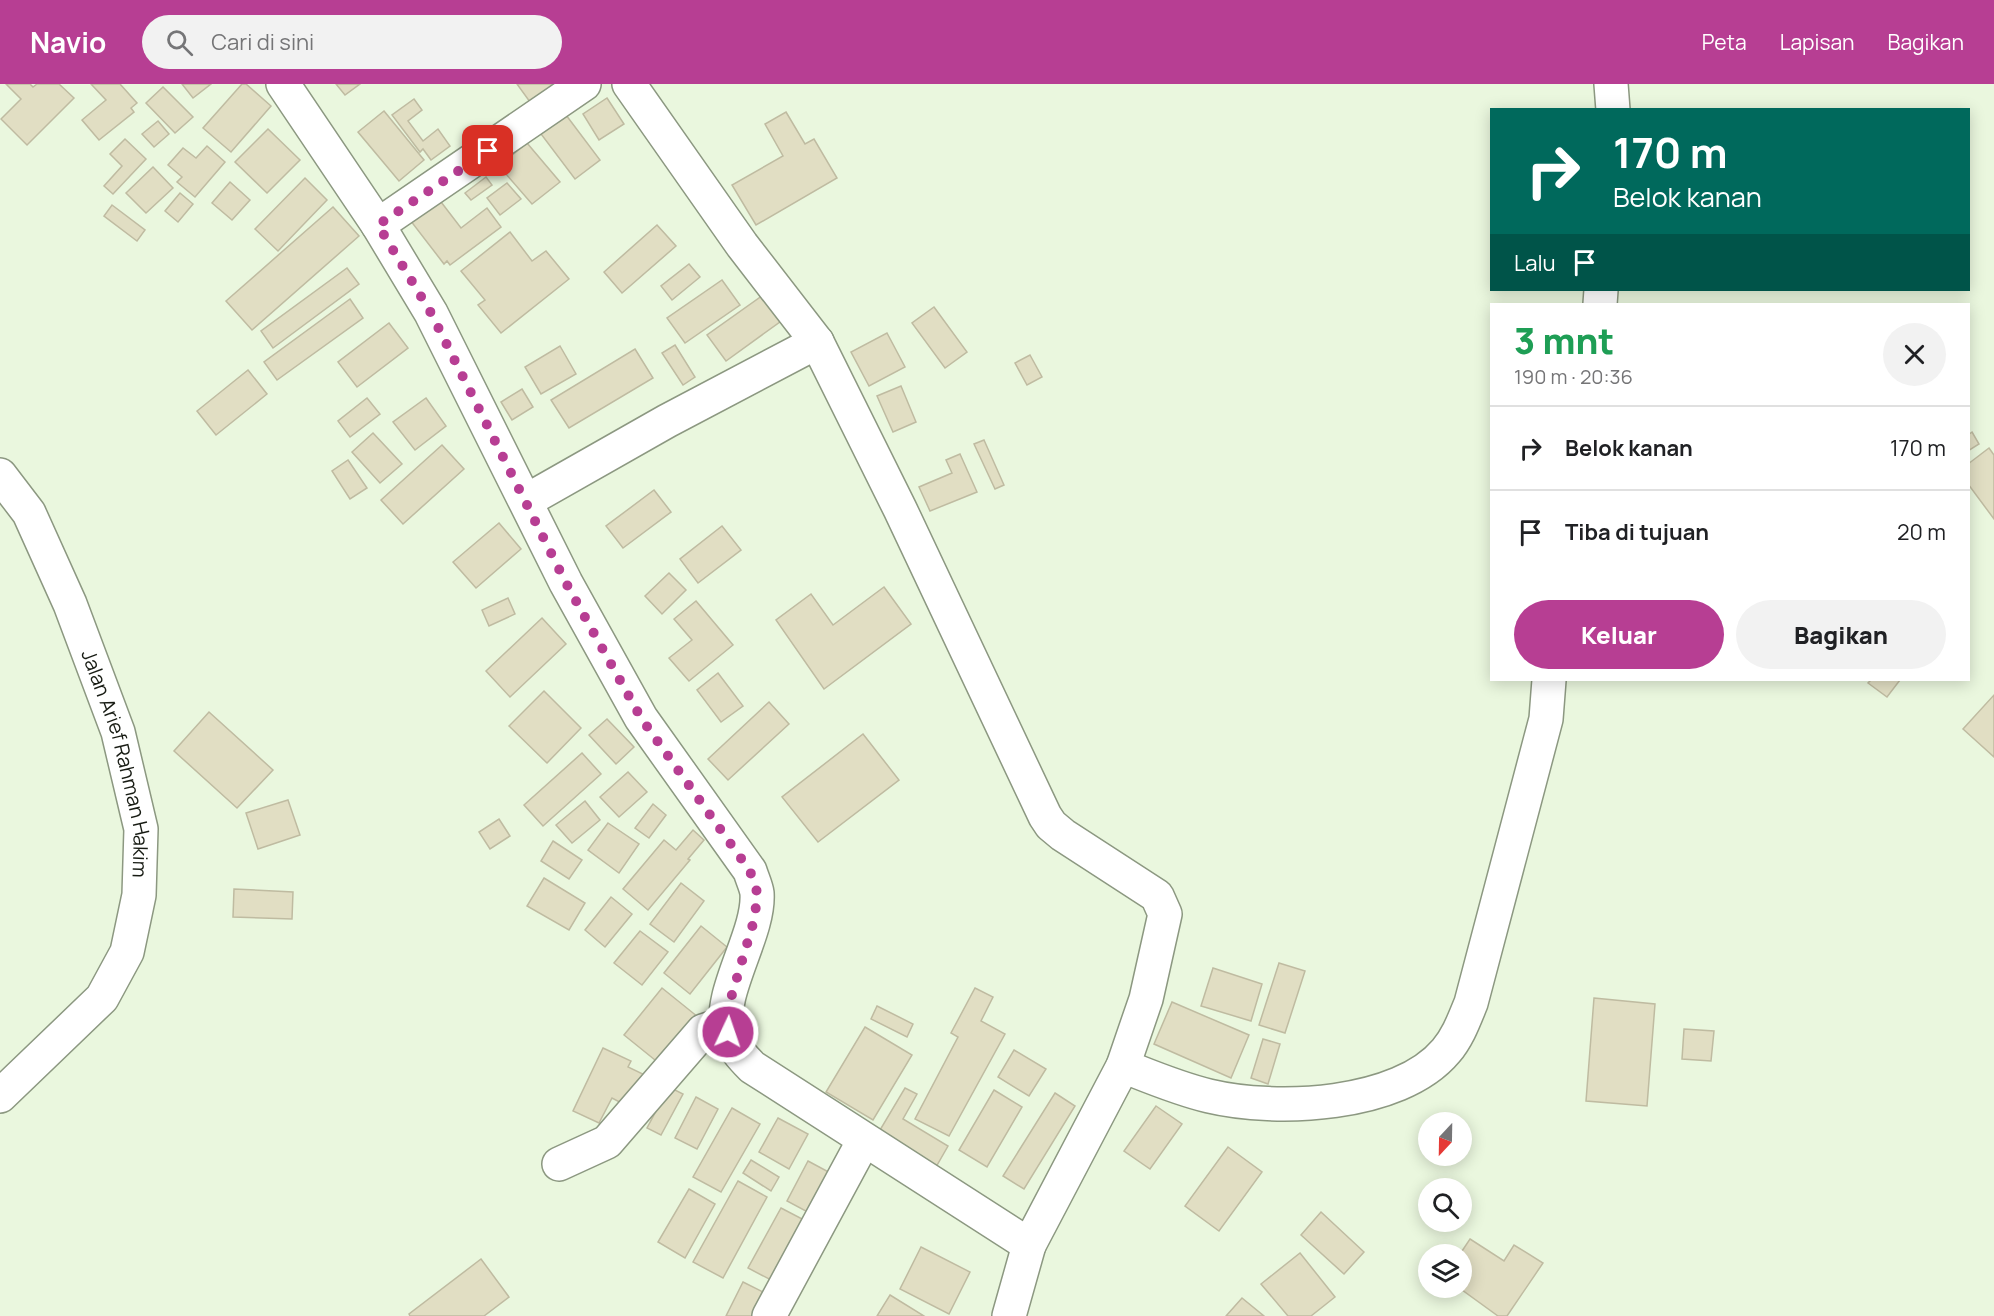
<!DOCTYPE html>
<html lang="id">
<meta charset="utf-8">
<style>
:root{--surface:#fff;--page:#f2f2f2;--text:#202124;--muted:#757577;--line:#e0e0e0;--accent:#b73e93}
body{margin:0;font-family:Manrope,sans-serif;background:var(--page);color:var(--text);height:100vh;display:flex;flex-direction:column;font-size:22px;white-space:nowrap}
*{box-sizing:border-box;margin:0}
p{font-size:20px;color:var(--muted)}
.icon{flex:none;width:33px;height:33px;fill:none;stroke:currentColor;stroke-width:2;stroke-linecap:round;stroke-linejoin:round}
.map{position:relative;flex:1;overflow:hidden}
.panel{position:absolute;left:1490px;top:219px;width:480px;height:378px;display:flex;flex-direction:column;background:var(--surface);border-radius:0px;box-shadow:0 3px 15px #0003}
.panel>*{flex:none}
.banner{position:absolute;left:1490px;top:24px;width:480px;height:183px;border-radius:0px;box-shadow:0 3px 15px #0003;background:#00695c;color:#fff;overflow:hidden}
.needle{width:39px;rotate:202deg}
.controls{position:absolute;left:1418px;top:1028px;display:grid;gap:12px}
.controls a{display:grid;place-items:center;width:54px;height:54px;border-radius:50%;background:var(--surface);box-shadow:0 3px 15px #0003;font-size:30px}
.pin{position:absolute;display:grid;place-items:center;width:51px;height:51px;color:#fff;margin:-26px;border-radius:12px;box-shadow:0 3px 9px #0006}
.me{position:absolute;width:66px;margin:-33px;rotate:3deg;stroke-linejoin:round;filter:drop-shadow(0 0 4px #0008)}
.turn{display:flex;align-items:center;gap:21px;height:126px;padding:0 24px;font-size:27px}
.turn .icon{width:78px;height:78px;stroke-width:2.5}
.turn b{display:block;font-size:42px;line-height:51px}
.then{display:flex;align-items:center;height:57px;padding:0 24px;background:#0003;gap:12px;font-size:22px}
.round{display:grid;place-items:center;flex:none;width:63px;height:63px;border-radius:32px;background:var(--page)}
.headline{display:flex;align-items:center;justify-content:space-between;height:102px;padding:0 24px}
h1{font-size:36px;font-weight:800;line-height:45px;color:#1e9e55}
.cta{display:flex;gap:12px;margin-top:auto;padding:12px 24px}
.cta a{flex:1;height:69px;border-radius:36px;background:var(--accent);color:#fff;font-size:24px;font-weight:800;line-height:69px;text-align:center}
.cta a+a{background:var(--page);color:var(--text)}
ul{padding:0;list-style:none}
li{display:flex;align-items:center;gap:18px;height:84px;padding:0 24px;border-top:2px solid var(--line)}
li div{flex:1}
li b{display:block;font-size:22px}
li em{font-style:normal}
header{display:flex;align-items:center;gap:36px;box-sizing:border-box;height:84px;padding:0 30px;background:var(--accent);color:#fff}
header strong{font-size:28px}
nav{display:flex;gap:33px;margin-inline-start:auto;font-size:21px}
.search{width:420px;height:54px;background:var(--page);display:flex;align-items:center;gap:15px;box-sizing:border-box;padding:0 21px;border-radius:33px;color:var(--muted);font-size:22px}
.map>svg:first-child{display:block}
.building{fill:#e1dec3;stroke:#bfbba1;stroke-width:1.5}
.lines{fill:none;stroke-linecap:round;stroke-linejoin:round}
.street-casing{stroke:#8c9881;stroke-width:36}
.secondary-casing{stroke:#8c9881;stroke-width:36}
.street{stroke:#fff;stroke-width:33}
.secondary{stroke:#fff;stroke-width:33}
.route{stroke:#b73e93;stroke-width:10;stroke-dasharray:0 18}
.labels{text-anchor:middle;stroke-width:5;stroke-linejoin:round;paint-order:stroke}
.street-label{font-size:20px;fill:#171b13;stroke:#fff}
</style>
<header>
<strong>Navio</strong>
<div class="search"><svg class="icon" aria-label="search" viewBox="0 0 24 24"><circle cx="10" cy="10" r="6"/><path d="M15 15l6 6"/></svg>Cari di sini</div>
<nav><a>Peta</a><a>Lapisan</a><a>Bagikan</a></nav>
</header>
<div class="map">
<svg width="1994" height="1232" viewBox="0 0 1994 1232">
<rect width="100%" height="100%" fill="#eaf7de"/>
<!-- building -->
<g class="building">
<path d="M6,0h24l3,3 4,-3h22l15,14 -47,47 -26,-26 20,-20z"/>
<path d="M91,0h29l17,19 -6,5 3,4 -35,28 -17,-20 24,-20z"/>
<path d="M182,0h29l-18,14z"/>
<path d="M242,0h4l25,22 -40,46 -28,-24z"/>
<path d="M336,0h24l-15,11z"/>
<path d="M517,0h38l-25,18z"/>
<path d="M163,3l30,30 -18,16 -29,-30z"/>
<path d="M607,14l17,26 -25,16 -16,-26z"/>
<path d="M414,15l8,11 -14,11 15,20 15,-12 12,17 -19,14 -8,-11 -3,3 -28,-37z"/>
<path d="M384,27l40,49 -25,21 -41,-49z"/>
<path d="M563,27l37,49 -25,19 -37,-49z"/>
<path d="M786,28l19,32 9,-5 23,39 -81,47 -24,-40 51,-29 -18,-32z"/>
<path d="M158,37l11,13 -15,13 -12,-13z"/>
<path d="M268,45l32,31 -33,33 -32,-31z"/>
<path d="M125,55l21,20 -33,35 -9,-8 18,-20 -12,-12z"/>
<path d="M527,59l33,39 -28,22 -33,-38z"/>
<path d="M207,62l18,16 -30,35 -18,-15 5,-5 -14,-12 15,-17 13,10z"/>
<path d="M153,83l20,21 -27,25 -20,-20z"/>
<path d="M486,93l6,8 -21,15 -6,-7z"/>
<path d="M305,94l22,22 -49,51 -23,-22z"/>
<path d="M230,98l20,18 -18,20 -20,-17z"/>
<path d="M507,99l14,16 -21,16 -13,-17z"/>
<path d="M180,109l13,11 -15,18 -13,-11z"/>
<path d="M438,114l23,30 26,-20 14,19 -51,38 -3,-4 -3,3 -34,-44z"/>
<path d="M112,121l33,25 -8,11 -33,-25z"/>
<path d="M333,123l26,29 -107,94 -26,-29z"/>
<path d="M657,141l19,21 -54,47 -18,-21z"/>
<path d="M510,148l22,29 14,-10 23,28 -68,54 -23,-28 7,-5 -24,-29z"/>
<path d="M689,180l11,13 -28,23 -11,-14z"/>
<path d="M347,184l12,16 -86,64 -12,-17z"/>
<path d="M722,196l18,25 -55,38 -18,-25z"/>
<path d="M766,209l18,26 -58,42 -19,-26z"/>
<path d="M350,215l13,19 -86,62 -13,-18z"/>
<path d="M934,223l33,45 -22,16 -33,-45z"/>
<path d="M389,239l19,25 -51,39 -19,-25z"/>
<path d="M887,249l18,34 -36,19 -18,-34z"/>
<path d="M675,261l20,32 -12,8 -21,-32z"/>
<path d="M560,262l16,28 -35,20 -16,-27z"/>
<path d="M635,265l18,29 -84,50 -18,-28z"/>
<path d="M1030,271l12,22 -15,8 -12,-22z"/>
<path d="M248,286l19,24 -51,41 -19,-24z"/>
<path d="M901,302l15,36 -23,10 -16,-36z"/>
<path d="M522,305l11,18 -21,13 -11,-18z"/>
<path d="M367,314l13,16 -30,23 -12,-16z"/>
<path d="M426,314l20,28 -31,24 -22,-28z"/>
<path d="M1972,348l7,12 -11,7v-16z"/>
<path d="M373,349l29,31 -22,19 -28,-31z"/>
<path d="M984,356l20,45 -9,4 -21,-45z"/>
<path d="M442,361l22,24 -61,55 -22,-24z"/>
<path d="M1989,364l5,7v64l-26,-35v-20z"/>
<path d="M960,370l17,38 -47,19 -11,-24 33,-14 -6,-13z"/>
<path d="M348,376l19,28 -17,11 -18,-28z"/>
<path d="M654,406l17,22 -48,36 -17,-22z"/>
<path d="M499,439l22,26 -45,39 -23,-26z"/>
<path d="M722,442l19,24 -43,33 -18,-24z"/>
<path d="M669,489l17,17 -24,24 -17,-18z"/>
<path d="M884,503l27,37 -87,65 -48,-69 35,-26 22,31z"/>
<path d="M508,514l7,16 -26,12 -7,-16z"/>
<path d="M696,517l37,44 -44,36 -20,-23 23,-18 -18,-21z"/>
<path d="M542,534l24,26 -56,53 -24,-26z"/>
<path d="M718,589l25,33 -22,16 -24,-32z"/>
<path d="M1871,596h29l-13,17 -19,-14z"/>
<path d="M544,607l37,37 -34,35 -38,-37z"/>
<path d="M1994,611v62l-31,-28z"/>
<path d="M769,618l20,22 -61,56 -20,-21z"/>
<path d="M209,628l64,58 -36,38 -63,-57z"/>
<path d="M607,635l27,28 -18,17 -27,-29z"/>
<path d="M863,650l36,46 -81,62 -36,-45z"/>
<path d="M582,669l19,21 -58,52 -19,-21z"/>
<path d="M628,688l19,20 -28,25 -19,-20z"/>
<path d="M288,716l12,35 -42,14 -12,-36z"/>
<path d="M585,717l15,19 -28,23 -16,-18z"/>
<path d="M653,720l13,11 -17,23 -14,-10z"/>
<path d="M499,735l11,17 -20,13 -11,-17z"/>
<path d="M608,739l31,21 -20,29 -31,-23z"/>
<path d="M693,746l11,10 -16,19 2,1 -42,50 -25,-21 41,-49 12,10z"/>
<path d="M553,757l29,19 -13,19 -28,-18z"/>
<path d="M544,794l41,25 -16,27 -42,-24z"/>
<path d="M681,799l23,18 -30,41 -24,-18z"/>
<path d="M234,805l59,3 -1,27 -59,-2z"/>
<path d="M611,813l21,17 -27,33 -20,-17z"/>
<path d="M701,842l26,21 -37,47 -26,-21z"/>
<path d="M640,847l28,21 -26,33 -28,-22z"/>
<path d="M1279,879l26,8 -20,62 -26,-8z"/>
<path d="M1213,884l49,16 -11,37 -50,-15z"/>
<path d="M662,904l36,29 -38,47 -36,-29z"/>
<path d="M975,904l18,9 -12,24 24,13 -56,102 -34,-17 43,-82 -7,-4z"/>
<path d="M1594,914l61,6 -8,102 -61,-5z"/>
<path d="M1172,918l77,33 -18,43 -77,-34z"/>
<path d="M877,922l36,18 -6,13 -36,-18z"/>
<path d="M865,943l47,28 -39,65 -47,-28z"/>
<path d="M1684,945l30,2 -3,30 -29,-2z"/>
<path d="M1263,955l17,5 -12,40 -17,-6z"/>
<path d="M603,964l28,13 -3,6 21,10 -16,32 -21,-11 -13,25 -26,-12z"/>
<path d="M1014,966l32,19 -17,27 -31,-19z"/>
<path d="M669,1003l14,7 -22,41 -14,-7z"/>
<path d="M905,1004l12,6 -14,25 45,27 -16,28 -55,-39z"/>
<path d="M994,1006l28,17 -35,60 -28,-17z"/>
<path d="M1055,1009l20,13 -51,83 -21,-13z"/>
<path d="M696,1013l22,12 -21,40 -22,-11z"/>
<path d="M1156,1022l26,18 -32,45 -26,-18z"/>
<path d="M732,1024l28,16 -39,68 -28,-15z"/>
<path d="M778,1034l30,16 -19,35 -30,-17z"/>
<path d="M1228,1063l34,25 -43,59 -34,-25z"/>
<path d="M751,1076l28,17 -8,14 -28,-18z"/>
<path d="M808,1077l30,16 -21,40 -30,-16z"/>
<path d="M738,1097l29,16 -44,81 -30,-16z"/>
<path d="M689,1105l26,15 -30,54 -27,-16z"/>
<path d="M781,1124l27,14 -33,60 -27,-14z"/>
<path d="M1321,1128l43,40 -20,22 -43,-39z"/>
<path d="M1470,1155l34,22 10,-16 29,18 -36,53h-9l-40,-29h3l-1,-33z"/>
<path d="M921,1163l49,25 -21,42 -49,-25z"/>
<path d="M1300,1169l35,44 -24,19h-23l-27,-32z"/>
<path d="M481,1175l28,38 -25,19h-74l-1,-2z"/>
<path d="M743,1198l26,13 -10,21h-33z"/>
<path d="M890,1211l34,21h-47z"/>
<path d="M1242,1214l22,18h-38z"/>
</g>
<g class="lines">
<!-- street casing -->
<g class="street-casing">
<g id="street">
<path d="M283,0l95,141 53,88 135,270 75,135 109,153c2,7 6,15 7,22 3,41 -41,102 -29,140 5,14 14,24 24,34l277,178 -20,71"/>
<path d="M629,0l113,161 75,97 83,167 145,307 6,9 12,10 94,61 8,18 -19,85 -23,67 -94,179"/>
<path d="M1611,0l2,26"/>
<path d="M378,141l206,-141"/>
<path d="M1600,220l1,-14"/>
<path d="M526,417l141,-80 150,-79"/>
<path d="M1123,982c28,11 56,23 86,30 67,16 190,11 237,-45 12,-14 18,-31 25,-48l75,-284 3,-39"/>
<path d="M559,1080l48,-22 96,-111 25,-8"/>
<path d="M769,1232l95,-176"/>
</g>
</g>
<!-- secondary casing -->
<g class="secondary-casing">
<g id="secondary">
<path id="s1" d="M0,391l29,38 41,91 48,128 23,97 -2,66 -12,57 -25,46 -102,98"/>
</g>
</g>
<!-- street -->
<use href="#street" class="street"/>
<!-- secondary -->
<use href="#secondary" class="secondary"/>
</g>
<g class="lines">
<!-- route -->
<path class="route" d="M488,67l-110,74 53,88 135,270 75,135 109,153 7,21 -2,25 -27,91v24"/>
</g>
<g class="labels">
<!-- street labels -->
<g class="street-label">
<text dy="7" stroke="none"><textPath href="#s1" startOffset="315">Jalan Arief Rahman Hakim</textPath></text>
</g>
</g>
</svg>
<div class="controls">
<a><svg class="needle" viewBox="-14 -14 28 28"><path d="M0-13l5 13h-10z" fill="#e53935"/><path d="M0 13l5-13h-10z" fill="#757577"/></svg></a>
<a><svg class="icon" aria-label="search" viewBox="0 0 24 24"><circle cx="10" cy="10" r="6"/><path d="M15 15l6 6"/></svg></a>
<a><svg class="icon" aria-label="layers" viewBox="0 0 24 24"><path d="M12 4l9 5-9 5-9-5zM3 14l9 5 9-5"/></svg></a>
</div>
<div class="pin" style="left:488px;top:67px;background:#d93025"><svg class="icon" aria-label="arrive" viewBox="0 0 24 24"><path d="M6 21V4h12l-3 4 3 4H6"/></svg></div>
<svg class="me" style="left:728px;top:948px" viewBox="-20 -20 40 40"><circle r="17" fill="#b73e93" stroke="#fff" stroke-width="3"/><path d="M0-11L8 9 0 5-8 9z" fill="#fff"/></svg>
<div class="banner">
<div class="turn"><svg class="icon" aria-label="right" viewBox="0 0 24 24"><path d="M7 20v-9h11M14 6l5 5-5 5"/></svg><div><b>170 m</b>Belok kanan</div></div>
<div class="then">Lalu<svg class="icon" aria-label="arrive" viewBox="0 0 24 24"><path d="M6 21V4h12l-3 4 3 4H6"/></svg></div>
</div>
<section class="panel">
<div class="headline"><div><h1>3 mnt</h1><p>190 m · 20:36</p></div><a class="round"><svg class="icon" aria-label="close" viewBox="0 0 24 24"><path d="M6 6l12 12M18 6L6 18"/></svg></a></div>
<ul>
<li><svg class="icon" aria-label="right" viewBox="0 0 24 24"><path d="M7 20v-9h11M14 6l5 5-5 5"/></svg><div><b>Belok kanan</b></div><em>170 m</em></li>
<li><svg class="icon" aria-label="arrive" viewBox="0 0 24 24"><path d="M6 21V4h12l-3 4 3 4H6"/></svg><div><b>Tiba di tujuan</b></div><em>20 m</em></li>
</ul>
<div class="cta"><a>Keluar</a><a>Bagikan</a></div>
</section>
</div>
